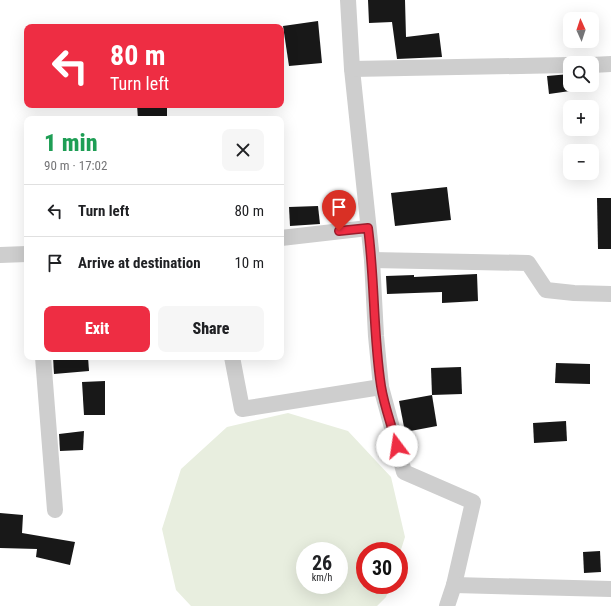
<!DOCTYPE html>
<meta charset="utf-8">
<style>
:root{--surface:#fff;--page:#f6f6f6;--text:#202124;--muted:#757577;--line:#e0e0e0;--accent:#ee2d43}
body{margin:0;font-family:"Roboto Condensed",sans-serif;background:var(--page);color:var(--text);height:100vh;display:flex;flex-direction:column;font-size:15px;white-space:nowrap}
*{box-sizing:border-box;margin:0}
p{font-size:13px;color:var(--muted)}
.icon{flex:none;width:22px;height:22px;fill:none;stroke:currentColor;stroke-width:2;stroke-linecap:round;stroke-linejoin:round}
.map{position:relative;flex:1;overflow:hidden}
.panel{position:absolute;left:24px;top:116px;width:260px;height:244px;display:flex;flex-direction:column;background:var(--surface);border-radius:8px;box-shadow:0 4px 16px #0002}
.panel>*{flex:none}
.top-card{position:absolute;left:24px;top:24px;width:260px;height:84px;border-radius:8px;box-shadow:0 4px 16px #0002;background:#ee2d43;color:#fff;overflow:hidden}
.needle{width:26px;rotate:357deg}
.buttons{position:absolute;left:563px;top:12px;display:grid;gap:8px}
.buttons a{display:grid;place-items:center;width:36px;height:36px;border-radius:8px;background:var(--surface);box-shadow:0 4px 16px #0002;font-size:20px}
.speed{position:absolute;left:296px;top:542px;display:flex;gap:8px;font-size:20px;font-weight:700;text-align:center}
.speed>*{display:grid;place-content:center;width:52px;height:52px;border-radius:50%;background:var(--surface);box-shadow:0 4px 16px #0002;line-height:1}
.speed small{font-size:10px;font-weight:400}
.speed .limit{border:6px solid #d22;background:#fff;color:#111}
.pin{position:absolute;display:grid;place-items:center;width:34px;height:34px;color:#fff;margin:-41px -17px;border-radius:50% 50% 50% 0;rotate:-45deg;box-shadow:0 0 4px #0007}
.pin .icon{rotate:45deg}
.me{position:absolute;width:44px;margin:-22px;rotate:346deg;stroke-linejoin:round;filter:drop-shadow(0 0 3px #0008)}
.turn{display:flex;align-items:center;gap:14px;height:84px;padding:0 20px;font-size:18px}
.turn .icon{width:52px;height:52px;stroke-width:2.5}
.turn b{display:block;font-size:28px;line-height:34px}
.round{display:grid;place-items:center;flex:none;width:42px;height:42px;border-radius:8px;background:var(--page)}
.headline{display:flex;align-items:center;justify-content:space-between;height:68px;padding:0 20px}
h1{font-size:24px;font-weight:800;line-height:30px;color:#1e9e55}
.action{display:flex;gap:8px;margin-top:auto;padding:8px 20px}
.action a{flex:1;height:46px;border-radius:8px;background:var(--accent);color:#fff;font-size:16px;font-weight:800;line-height:46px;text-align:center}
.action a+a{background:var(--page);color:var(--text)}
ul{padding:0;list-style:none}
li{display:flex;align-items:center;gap:12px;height:52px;padding:0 20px;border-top:1px solid var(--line)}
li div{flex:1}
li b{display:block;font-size:15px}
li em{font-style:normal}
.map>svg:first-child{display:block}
.green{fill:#e8eedf;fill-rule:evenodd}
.building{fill:#181818}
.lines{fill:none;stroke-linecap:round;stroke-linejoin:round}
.street{stroke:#cecece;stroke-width:16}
.route-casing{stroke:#9b1d2c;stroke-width:10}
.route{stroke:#ee2d43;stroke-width:7}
</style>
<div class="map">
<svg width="611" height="606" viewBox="0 0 611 606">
<rect width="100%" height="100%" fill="#fff"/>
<!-- green -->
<path class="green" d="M288,413l60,18 43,46 14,60 -6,19v-5h-34v34h25l-4,12 -9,9h-186l-15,-16 -14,-61 19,-60 46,-42zM305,551h34v34h-34z"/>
<!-- building -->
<g class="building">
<path d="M368,0h37l1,37 33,-4 3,24 -45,2 -5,-37 -23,1z"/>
<path d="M318,21l4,42 -33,3 -6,-40z"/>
<path d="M570,74v17l-21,3 -2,-18z"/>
<path d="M137,105h30v14h-29z"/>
<path d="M447,187l4,33 -56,6 -4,-33z"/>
<path d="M597,198h14v51h-13z"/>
<path d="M318,206l2,18 -30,2 -1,-19z"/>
<path d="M477,274l1,27 -36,2v-11l-55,2 -1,-18 28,-1v2z"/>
<path d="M53,357h35l1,14 -35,3z"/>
<path d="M556,363l34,1v20l-35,-1z"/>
<path d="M461,367l1,27 -30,1 -1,-27z"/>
<path d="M105,381v34h-21l-2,-33z"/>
<path d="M432,395l5,31 -32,6 -6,-31z"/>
<path d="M566,421l1,20 -33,2 -1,-20z"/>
<path d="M84,431l-1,19 -23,1 -1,-17z"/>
<path d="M0,513l23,2 -1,18 53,9 -5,23 -34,-8 1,-8 -37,-1z"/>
<path d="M600,551l1,21 -17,1 -1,-21z"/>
</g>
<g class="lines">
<!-- street -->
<g class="street">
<path d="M348,0l4,69 20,191 4,76 5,51 23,85 69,30 -19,83 -7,21"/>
<path d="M592,65l19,-1"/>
<path d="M352,69l218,-4"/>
<path d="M281,238l87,-10"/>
<path d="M0,255l27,-1"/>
<path d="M372,260l156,3 18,27 28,3 37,1"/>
<path d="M43,357l12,153"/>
<path d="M232,357l10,52 139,-22"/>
<path d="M454,585l157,4"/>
</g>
</g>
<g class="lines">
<!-- route casing -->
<g class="route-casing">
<path id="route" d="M339,231l29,-3c7,53 5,106 13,158 3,20 11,40 16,60"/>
</g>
<!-- route -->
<use href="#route" class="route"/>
</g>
</svg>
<div class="buttons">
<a><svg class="needle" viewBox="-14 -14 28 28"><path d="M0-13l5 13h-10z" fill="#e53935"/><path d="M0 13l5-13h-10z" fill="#757577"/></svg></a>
<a><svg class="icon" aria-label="search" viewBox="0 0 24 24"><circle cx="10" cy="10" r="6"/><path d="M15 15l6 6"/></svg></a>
<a>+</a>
<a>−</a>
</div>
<div class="speed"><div>26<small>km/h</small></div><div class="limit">30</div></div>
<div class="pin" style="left:339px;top:231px;background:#d93025"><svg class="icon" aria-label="arrive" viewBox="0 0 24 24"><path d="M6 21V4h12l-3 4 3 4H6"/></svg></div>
<svg class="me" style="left:397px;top:446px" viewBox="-20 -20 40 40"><circle r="19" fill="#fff"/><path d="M0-13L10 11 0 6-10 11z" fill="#ee2d43"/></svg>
<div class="top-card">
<div class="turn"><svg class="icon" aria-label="left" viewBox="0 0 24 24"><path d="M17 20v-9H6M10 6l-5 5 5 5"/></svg><div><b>80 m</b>Turn left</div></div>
</div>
<section class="panel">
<div class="headline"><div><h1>1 min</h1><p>90 m · 17:02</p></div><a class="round"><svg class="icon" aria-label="close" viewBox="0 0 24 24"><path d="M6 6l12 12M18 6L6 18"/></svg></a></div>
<ul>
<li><svg class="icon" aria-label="left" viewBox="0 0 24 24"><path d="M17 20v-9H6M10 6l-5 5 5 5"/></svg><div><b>Turn left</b></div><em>80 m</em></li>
<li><svg class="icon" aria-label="arrive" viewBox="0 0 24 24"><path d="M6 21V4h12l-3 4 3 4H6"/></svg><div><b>Arrive at destination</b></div><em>10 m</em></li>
</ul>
<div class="action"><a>Exit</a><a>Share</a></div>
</section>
</div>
